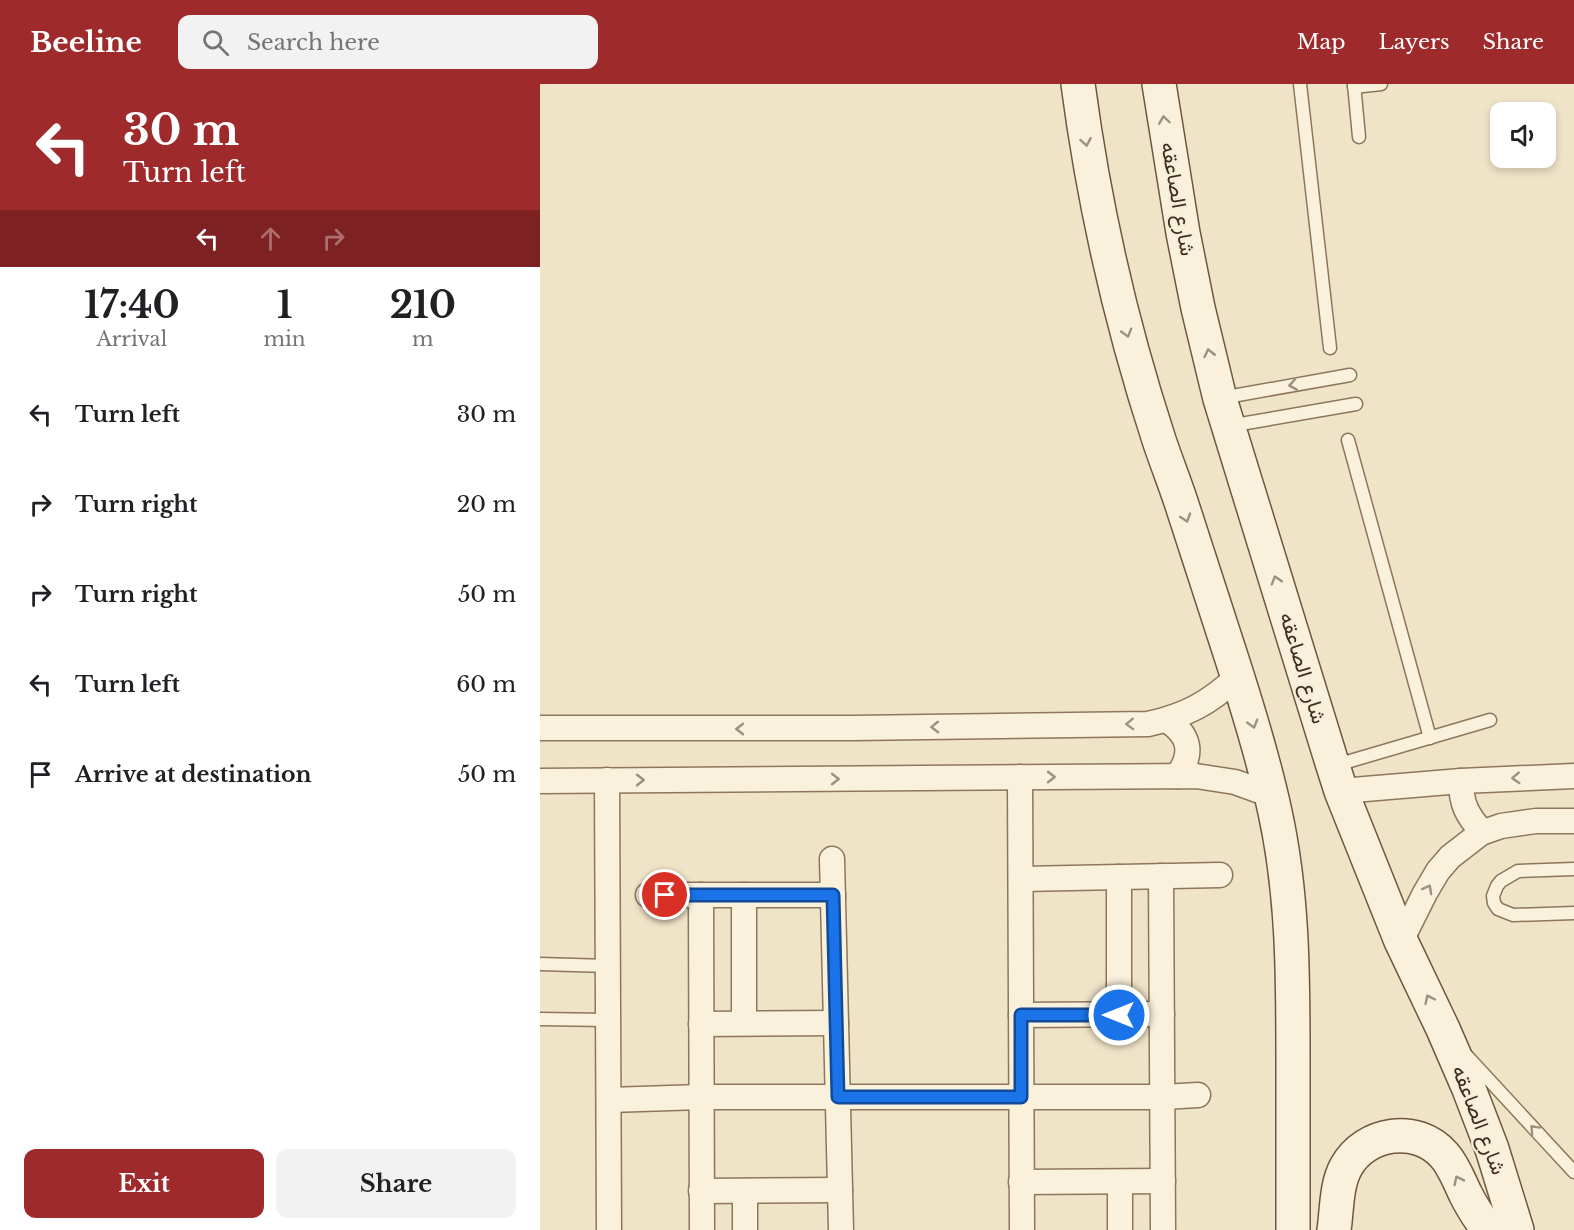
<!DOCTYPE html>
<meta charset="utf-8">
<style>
:root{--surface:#fff;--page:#f2f2f2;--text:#202124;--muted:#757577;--accent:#9e2a2b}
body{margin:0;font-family:"Libre Baskerville",Vazirmatn,serif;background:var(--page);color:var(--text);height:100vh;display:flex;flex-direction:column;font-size:22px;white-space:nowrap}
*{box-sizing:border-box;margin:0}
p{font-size:20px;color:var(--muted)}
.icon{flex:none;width:33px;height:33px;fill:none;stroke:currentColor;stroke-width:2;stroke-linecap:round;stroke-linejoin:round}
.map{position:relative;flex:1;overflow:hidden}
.sheet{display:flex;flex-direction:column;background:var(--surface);width:540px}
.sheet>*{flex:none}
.top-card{background:#9e2a2b;color:#fff;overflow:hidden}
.fabs{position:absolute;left:950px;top:18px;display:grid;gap:12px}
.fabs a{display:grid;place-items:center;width:66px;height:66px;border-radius:12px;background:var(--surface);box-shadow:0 3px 9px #0003;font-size:30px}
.pin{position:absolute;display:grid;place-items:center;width:51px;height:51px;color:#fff;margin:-26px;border:3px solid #fff;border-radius:50%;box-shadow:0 2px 6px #0007}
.me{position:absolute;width:66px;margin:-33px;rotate:270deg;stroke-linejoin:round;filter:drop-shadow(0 0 4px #0008)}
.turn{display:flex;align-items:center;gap:21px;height:126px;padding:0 24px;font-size:27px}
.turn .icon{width:78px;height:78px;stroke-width:2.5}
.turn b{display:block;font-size:42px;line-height:51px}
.lanes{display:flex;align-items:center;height:57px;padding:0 24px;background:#0003;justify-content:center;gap:30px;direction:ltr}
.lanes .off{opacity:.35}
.eta{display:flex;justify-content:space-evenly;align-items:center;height:102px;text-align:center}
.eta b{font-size:36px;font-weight:700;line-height:42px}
.button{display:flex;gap:12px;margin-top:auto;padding:12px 24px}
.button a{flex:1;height:69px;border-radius:12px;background:var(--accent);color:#fff;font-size:24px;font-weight:700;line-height:69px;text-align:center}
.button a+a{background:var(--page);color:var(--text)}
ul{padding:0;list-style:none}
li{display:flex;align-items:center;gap:18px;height:90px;padding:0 24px}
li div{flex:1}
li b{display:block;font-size:22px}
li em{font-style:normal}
header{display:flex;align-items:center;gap:36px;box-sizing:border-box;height:84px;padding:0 30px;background:var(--accent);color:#fff}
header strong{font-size:28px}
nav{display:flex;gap:33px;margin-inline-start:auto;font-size:21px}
.search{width:420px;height:54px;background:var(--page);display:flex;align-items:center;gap:15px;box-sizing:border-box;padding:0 21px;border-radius:12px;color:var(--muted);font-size:22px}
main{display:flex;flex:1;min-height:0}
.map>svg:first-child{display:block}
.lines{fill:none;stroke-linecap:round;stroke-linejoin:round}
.lane-casing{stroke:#8d765c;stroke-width:15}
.street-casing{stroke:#8d765c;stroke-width:27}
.secondary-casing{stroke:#6f573f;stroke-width:36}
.lane{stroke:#faf1dc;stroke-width:12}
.street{stroke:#faf1dc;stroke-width:24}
.secondary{stroke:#faf1dc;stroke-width:33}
.oneway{stroke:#9c907e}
.route-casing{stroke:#114b97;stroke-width:15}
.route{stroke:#1a73e8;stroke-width:10}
.labels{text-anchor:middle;stroke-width:4.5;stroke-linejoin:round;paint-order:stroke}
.street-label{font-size:21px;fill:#3d2e20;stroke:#f7eed8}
</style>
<header>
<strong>Beeline</strong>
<div class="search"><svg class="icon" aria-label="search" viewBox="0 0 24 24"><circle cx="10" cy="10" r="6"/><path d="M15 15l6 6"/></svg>Search here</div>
<nav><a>Map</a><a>Layers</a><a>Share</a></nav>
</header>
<main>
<section class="sheet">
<div class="top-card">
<div class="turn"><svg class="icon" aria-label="left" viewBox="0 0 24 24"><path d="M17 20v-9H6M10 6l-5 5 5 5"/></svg><div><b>30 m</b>Turn left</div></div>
<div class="lanes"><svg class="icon" aria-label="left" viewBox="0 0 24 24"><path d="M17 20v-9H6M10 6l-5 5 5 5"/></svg><svg class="icon off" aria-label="ahead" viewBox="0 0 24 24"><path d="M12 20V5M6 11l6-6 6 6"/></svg><svg class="icon off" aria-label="right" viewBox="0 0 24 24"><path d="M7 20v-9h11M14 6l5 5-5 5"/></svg></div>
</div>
<div class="eta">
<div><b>17:40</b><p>Arrival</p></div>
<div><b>1</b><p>min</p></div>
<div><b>210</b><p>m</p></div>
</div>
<ul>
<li><svg class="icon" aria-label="left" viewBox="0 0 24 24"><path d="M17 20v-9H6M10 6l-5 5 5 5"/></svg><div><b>Turn left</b></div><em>30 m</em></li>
<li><svg class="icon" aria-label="right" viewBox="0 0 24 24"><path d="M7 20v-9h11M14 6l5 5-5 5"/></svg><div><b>Turn right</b></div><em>20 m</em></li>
<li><svg class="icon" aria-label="right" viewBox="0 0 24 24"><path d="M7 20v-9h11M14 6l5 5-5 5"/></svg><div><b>Turn right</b></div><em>50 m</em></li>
<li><svg class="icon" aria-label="left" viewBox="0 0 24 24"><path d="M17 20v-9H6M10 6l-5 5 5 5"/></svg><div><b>Turn left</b></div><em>60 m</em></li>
<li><svg class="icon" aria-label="arrive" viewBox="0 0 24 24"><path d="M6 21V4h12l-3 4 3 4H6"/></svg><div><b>Arrive at destination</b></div><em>50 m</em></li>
</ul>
<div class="button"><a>Exit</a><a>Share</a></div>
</section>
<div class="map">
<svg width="1034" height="1146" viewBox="0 0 1034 1146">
<rect width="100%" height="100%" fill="#f0e4c8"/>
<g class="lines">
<!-- lane casing -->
<g class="lane-casing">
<g id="lane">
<path d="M760,0l30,264"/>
<path d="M814,0l5,53"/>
<path d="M814,3l27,-3"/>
<path d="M681,314l129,-23"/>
<path d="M689,342l127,-22"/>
<path d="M808,356l82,298"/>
<path d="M793,682l157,-46"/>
<path d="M1034,785l-56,2 -17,10 -4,5 -4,10 1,7 4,6 15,6 61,-2"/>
<path d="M0,880l68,2"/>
<path d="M0,935l68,1"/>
<path d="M927,972l107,116"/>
</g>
</g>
<!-- street casing -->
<g class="street-casing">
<g id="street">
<path d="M626,636c24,14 28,34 11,56"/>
<path d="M0,644h313l295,-4c37,-8 62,-21 90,-48"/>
<path d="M480,693l2,453"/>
<path d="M67,696l2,450"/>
<path d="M0,697l656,-5 39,6 36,13"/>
<path d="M921,697c0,23 6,34 21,51"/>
<path d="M801,707l120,-10 113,-5"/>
<path d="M292,775l9,371"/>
<path d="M621,792l2,354"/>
<path d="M579,793v138"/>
<path d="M481,795l199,-4"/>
<path d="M108,811h185"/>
<path d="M161,811l1,335"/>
<path d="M204,811v128"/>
<path d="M861,857l24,-48 13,-22 12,-14 31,-24 20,-7 35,-5h38"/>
<path d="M481,931l141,-1"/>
<path d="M161,940l135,-1"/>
<path d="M69,1016l92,-3h462l35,-2"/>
<path d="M481,1098l142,-1"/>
<path d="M580,1098v48"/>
<path d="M161,1107l139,-1"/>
<path d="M205,1107v39"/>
</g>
</g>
<!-- secondary casing -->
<g class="secondary-casing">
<g id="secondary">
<path d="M538,0c16,121 43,240 81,356 7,21 15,41 22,62 16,48 31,97 47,145 18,55 35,109 47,165 18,82 18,164 18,247 0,57 0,114 0,171"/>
<path d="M619,0l24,149 15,75 22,91 113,367 8,25 60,150 42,88 26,60 23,60 25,81"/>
<path d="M794,1146c3,-20 2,-45 12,-63 19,-35 71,-43 98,-12 10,11 15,26 22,40 6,12 14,24 22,35"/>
</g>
</g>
<!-- lane -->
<use href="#lane" class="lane"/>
<!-- street -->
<use href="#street" class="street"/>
<!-- secondary -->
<use href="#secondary" class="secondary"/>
</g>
<!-- one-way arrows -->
<defs><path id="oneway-chevron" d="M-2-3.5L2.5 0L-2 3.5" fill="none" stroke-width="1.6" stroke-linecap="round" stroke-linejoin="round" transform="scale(1.5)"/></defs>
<g class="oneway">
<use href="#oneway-chevron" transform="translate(624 36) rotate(-98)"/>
<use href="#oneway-chevron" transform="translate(546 58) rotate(80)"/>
<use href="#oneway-chevron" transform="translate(587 249) rotate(74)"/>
<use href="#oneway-chevron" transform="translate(669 269) rotate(-103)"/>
<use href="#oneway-chevron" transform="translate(753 301) rotate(170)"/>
<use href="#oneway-chevron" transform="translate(646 434) rotate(72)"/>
<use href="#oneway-chevron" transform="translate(736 496) rotate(-107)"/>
<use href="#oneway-chevron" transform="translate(590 640) rotate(178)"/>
<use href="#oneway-chevron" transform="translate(713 640) rotate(74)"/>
<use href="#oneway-chevron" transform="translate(395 643) rotate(179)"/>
<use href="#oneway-chevron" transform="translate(200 645) rotate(180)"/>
<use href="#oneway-chevron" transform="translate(511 693)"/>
<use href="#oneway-chevron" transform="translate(976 694) rotate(177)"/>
<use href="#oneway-chevron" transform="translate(295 695)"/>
<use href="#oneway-chevron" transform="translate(100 696)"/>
<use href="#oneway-chevron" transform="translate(888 805) rotate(-61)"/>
<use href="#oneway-chevron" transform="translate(889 915) rotate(-115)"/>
<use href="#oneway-chevron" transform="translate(994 1045) rotate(-133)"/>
<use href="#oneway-chevron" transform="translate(918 1096) rotate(-116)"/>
</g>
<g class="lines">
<!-- route casing -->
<g class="route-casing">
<path id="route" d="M125,811h168l5,202h183v-82h98"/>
</g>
<!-- route -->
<use href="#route" class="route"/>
</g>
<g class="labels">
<!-- street labels -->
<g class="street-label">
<text transform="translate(638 115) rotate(80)" y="7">شارع الصاعقه</text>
<text transform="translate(763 584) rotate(73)" y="7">شارع الصاعقه</text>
<text transform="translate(939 1036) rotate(69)" y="7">شارع الصاعقه</text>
</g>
</g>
</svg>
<div class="fabs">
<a><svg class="icon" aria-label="sound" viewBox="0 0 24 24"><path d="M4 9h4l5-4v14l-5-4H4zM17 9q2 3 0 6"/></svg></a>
</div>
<div class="pin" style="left:125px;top:811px;background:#d93025"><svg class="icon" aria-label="arrive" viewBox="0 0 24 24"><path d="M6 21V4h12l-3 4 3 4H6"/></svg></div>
<svg class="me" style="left:579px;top:931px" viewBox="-20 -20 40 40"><circle r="17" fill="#1a73e8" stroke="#fff" stroke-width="3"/><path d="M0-11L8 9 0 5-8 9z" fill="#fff"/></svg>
</div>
</main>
